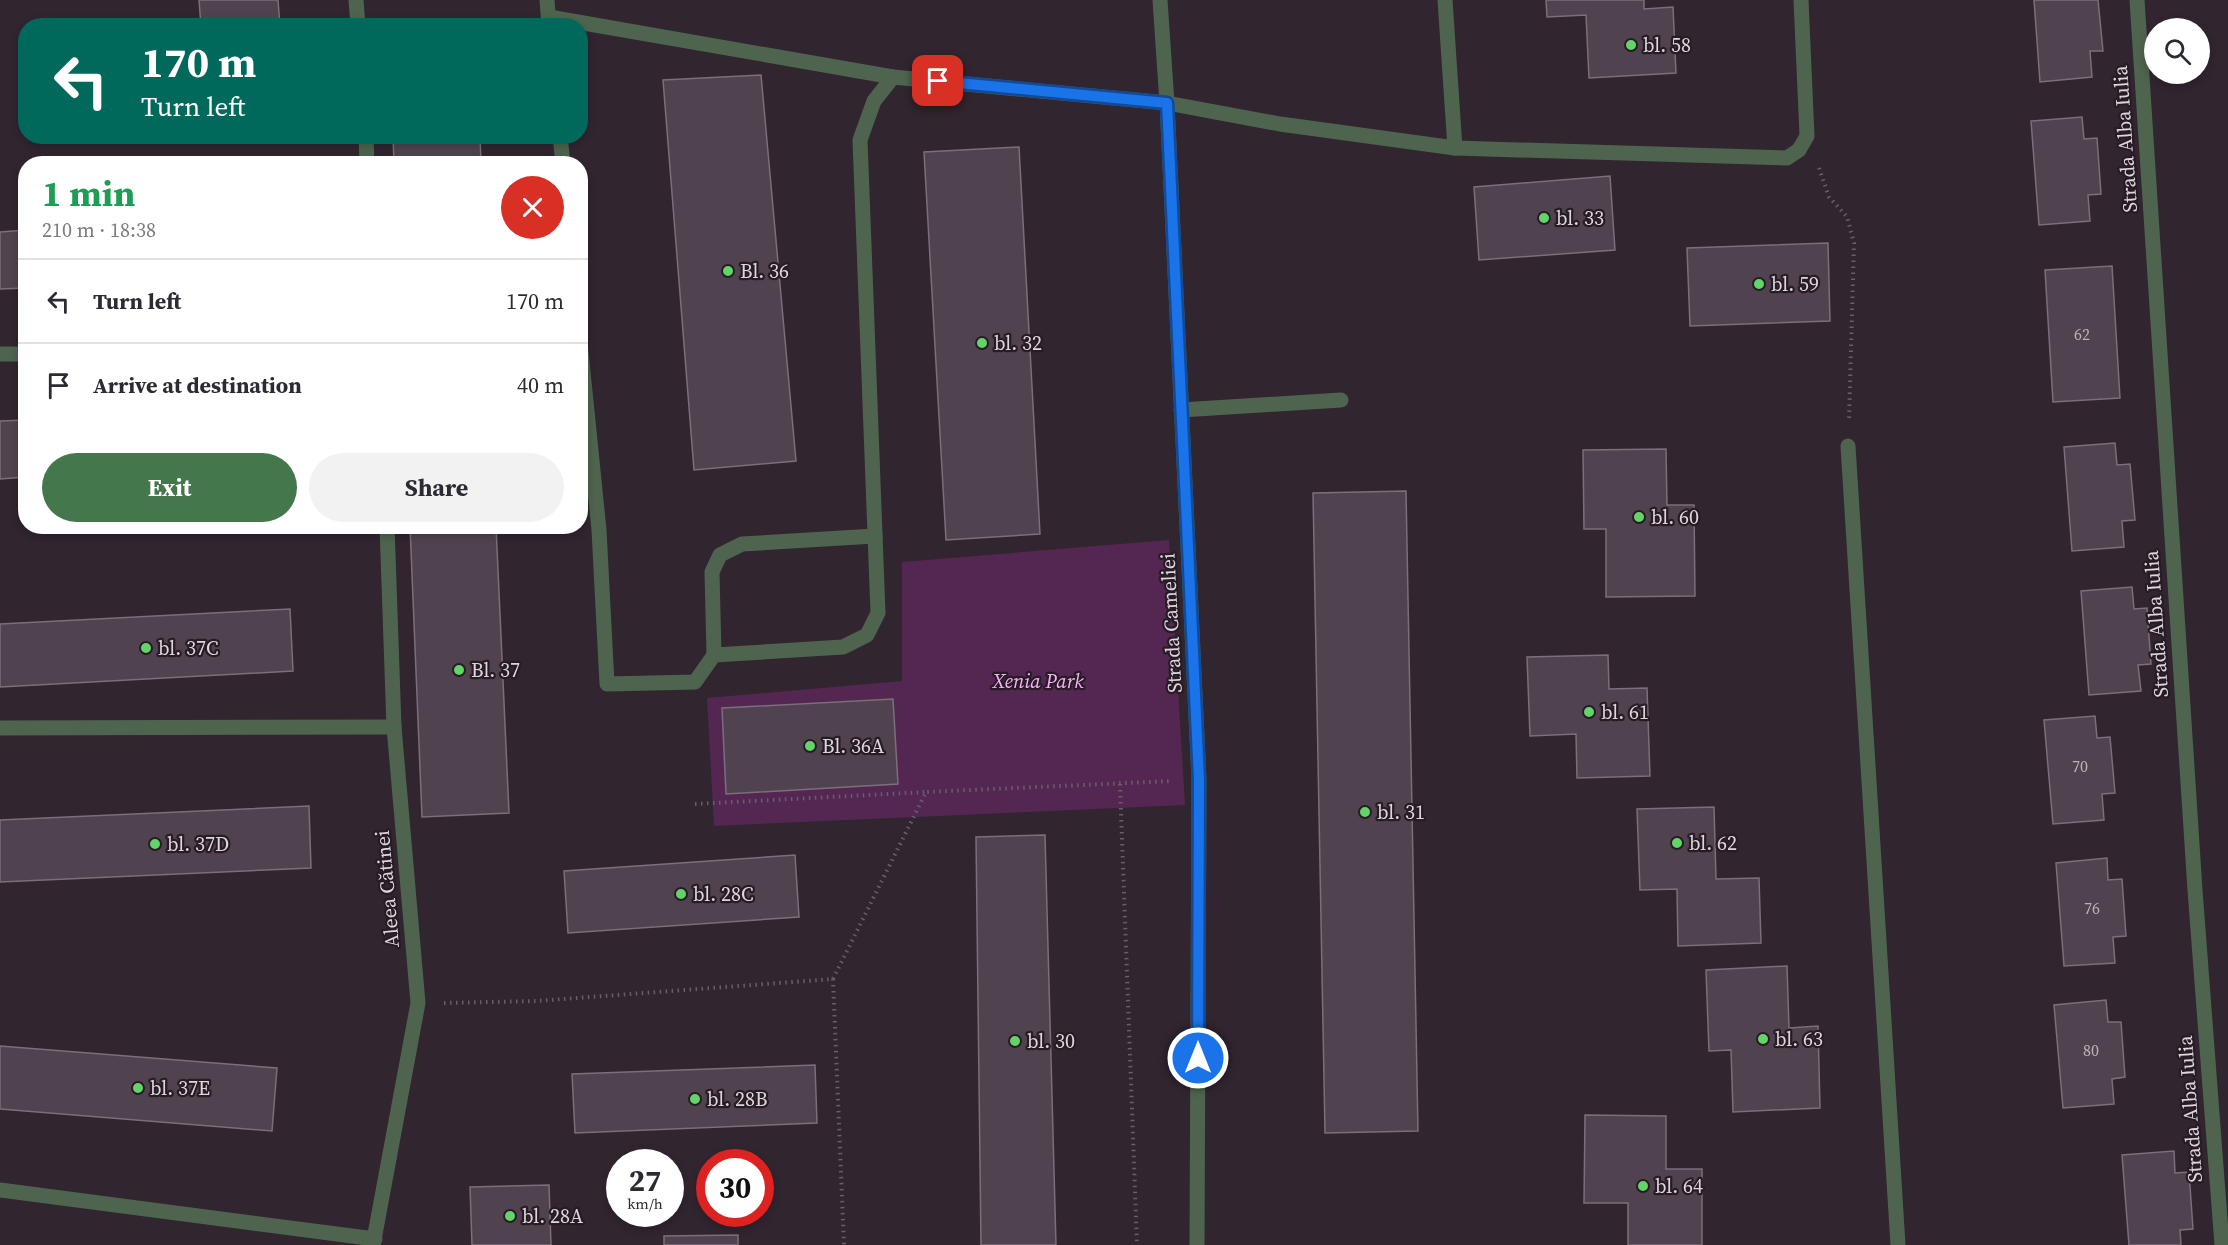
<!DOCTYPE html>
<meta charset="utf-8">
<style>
:root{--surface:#fff;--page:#f2f2f3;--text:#2b2b33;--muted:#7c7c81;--line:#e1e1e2;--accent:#44774b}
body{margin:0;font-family:"Source Serif 4",serif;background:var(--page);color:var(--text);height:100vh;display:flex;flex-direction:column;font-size:22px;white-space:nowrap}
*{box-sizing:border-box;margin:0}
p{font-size:20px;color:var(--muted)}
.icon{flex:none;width:33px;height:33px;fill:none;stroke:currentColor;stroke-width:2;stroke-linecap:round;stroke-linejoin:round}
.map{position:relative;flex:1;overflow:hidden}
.drawer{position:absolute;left:18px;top:156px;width:570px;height:378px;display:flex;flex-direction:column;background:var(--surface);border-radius:24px;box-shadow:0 3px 9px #0003}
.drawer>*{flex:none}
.top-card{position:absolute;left:18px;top:18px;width:570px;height:126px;border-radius:24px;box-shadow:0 3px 9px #0003;background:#00695c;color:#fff;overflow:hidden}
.fabs{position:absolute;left:2144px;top:18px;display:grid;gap:12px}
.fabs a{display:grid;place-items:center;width:66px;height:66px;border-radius:50%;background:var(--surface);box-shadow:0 3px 9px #0003;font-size:30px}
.speed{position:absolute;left:606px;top:1149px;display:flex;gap:12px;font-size:30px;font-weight:700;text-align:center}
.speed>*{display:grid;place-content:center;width:78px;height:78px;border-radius:50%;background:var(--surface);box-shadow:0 3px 9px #0003;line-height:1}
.speed small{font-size:15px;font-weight:400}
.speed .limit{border:9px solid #d22;background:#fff;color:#111}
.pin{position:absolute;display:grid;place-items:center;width:51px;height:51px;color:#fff;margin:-26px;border-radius:12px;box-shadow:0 3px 9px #0006}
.me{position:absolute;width:66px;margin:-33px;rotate:0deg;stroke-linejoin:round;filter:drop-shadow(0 0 4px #0008)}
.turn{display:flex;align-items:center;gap:21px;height:126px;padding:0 24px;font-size:27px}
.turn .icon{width:78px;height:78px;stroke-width:2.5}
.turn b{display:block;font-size:42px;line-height:51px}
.round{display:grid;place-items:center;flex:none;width:63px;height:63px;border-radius:32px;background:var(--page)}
.overview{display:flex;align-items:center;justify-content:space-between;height:102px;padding:0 24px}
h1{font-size:36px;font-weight:700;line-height:45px;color:#1e9e55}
.action{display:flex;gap:12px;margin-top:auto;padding:12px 24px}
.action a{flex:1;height:69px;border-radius:36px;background:var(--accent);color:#fff;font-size:24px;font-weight:700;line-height:69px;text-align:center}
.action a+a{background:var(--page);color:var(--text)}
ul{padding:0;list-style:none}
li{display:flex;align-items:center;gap:18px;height:84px;padding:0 24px;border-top:2px solid var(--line)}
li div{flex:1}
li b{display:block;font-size:22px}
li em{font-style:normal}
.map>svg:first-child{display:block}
.green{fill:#532752}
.building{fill:#50434f;stroke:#7c6e7b;stroke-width:1.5}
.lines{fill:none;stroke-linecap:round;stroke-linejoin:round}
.path{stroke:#6a5f69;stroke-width:4;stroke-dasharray:1.5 4.5;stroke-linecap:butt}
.minor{stroke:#4f644e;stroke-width:15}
.route-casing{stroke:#114b97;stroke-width:15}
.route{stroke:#1a73e8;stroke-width:10}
.poi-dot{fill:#63d468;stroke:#271c26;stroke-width:2}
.labels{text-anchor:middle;stroke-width:4.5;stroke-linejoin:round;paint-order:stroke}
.number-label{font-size:16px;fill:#bab1ba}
.poi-label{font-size:20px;fill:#ded6dd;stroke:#271c26;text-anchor:start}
.street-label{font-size:20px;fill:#ded6dd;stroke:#271c26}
.park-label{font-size:20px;font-style:italic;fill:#fbb1f8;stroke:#271c26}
</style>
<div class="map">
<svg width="2228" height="1245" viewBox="0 0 2228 1245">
<rect width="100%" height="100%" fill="#312530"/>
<!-- green -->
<path class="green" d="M1169,540l16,265 -471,21 -7,-128 195,-17v-119z"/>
<!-- building -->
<g class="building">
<path d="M199,0h79l2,26h-79z"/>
<path d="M1546,0h98v9l29,-2 3,66 -87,5 -3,-63 -39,2z"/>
<path d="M2034,0h64l5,51h-13l2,26 -52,5z"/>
<path d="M761,75l35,386 -102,9 -31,-390z"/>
<path d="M2082,117l2,22 13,-1 4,56 -13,1 2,26 -51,4 -8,-104z"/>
<path d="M393,136h87l1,28h-87z"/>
<path d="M1019,147l21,387 -94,6 -22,-388z"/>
<path d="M1610,176l5,74 -136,10 -5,-73z"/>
<path d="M26,230v58l-26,1v-57z"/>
<path d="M1828,243l2,78 -140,5 -3,-78z"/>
<path d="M2112,266l8,132 -67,4 -8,-132z"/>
<path d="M26,420v57l-26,2v-58z"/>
<path d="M2115,443l2,22 13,-1 5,56 -13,1 2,26 -52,4 -8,-104z"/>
<path d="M1666,449l1,56h27l1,91 -89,1v-68h-22l-1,-79z"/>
<path d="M1406,491l12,640 -93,2 -12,-640z"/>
<path d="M410,526h86l13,287 -87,4z"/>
<path d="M2132,587l2,22 13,-1 4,56 -13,1 3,26 -52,4 -8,-104z"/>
<path d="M290,609l3,62 -293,16v-63z"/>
<path d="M1608,655l1,34 38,-1 3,88 -73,2 -1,-44 -46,2 -3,-79z"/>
<path d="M893,699l5,85 -172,10 -4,-86z"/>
<path d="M2095,716l2,22 13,-1 5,56 -13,1 2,26 -51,4 -9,-104z"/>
<path d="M309,806l2,62 -311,14v-62z"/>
<path d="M1714,807l2,72 43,-1 2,65 -83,3 -1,-57 -37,1 -3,-81z"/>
<path d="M1045,835l11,410h-75l-5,-408z"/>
<path d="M795,855l4,62 -231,16 -4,-62z"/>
<path d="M2107,858l1,22 14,-1 4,57 -13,1 2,26 -51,3 -8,-103z"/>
<path d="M1787,966l2,62 29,-2 2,82 -87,4 -2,-62 -22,1 -3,-81z"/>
<path d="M2106,1000l2,22h13l4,55 -13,2 2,25 -51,4 -9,-103z"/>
<path d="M0,1046l277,22 -5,63 -272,-22z"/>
<path d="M815,1065l2,58 -242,10 -3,-59z"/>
<path d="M1585,1115l81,1v53h36v76h-74v-42h-44z"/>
<path d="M2174,1151l1,22 14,-1 4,57 -13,1 1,15h-52l-7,-90z"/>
<path d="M549,1185l2,60h-79l-2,-58z"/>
<path d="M738,1235v10h-74v-9z"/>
</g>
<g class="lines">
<!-- path -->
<g class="path">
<path d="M1819,168l10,29 18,20 7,26 -5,178"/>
<path d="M1120,784l17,461"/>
<path d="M695,804l231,-12"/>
<path d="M833,979l11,266"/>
<path d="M444,1003l92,-2 297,-22 93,-187 246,-11"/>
</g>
<!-- minor -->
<g class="minor">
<path d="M356,0l2,26"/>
<path d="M547,0l2,26"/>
<path d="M1160,0l7,103 32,676 -2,466"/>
<path d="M2137,0l58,890 27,355"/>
<path d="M549,17l344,60 274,26 113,21 175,24 -10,-148"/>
<path d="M366,136l1,28"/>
<path d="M560,136l3,28"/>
<path d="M1455,148l332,10 12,-8 8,-14 -6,-136"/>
<path d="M580,342l19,188 8,154 88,-2 19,-27 129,-8 24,-12 11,-22 -18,-473 14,-39 19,-24"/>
<path d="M0,354h26"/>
<path d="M1181,410l160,-10"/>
<path d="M1848,446l50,799"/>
<path d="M714,655l-2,-83 8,-17 22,-11 133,-8"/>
<path d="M0,728l394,-1"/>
<path d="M0,1190l375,49"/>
<path d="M373,1245l45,-242 -24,-276 -7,-201"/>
</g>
</g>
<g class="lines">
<!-- route casing -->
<g class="route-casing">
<path id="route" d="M938,81l229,22 32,676 -1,279"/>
</g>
<!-- route -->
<use href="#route" class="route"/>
</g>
<!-- markers -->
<g class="poi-dot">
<circle cx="1631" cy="45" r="6"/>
<circle cx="1544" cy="218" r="6"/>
<circle cx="728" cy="271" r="6"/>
<circle cx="1759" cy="284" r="6"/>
<circle cx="982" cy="343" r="6"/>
<circle cx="1639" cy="517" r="6"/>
<circle cx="146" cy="648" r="6"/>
<circle cx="459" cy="670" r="6"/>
<circle cx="1589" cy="712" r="6"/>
<circle cx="810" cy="746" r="6"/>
<circle cx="1365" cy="812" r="6"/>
<circle cx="1677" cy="843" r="6"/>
<circle cx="155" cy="844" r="6"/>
<circle cx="681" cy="894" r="6"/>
<circle cx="1763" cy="1039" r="6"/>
<circle cx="1015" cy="1041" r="6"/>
<circle cx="138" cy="1088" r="6"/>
<circle cx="695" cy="1099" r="6"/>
<circle cx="1643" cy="1186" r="6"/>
<circle cx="510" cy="1216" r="6"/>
</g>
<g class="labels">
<!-- number labels -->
<g class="number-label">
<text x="2082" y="340">62</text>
<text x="2080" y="772">70</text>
<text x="2092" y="914">76</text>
<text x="2091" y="1056">80</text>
</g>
<!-- poi labels -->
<g class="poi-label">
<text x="1643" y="52">bl. 58</text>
<text x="1556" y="225">bl. 33</text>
<text x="740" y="278">Bl. 36</text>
<text x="1771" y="291">bl. 59</text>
<text x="994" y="350">bl. 32</text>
<text x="1651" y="524">bl. 60</text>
<text x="158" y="655">bl. 37C</text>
<text x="471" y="677">Bl. 37</text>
<text x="1601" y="719">bl. 61</text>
<text x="822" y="753">Bl. 36A</text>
<text x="1377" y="819">bl. 31</text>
<text x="1689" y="850">bl. 62</text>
<text x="167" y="851">bl. 37D</text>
<text x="693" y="901">bl. 28C</text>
<text x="1775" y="1046">bl. 63</text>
<text x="1027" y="1048">bl. 30</text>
<text x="150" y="1095">bl. 37E</text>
<text x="707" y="1106">bl. 28B</text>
<text x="1655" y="1193">bl. 64</text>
<text x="522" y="1223">bl. 28A</text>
</g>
<!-- street labels -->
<g class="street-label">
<text transform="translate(2125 139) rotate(-94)" y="7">Strada Alba Iulia</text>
<text transform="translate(1171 623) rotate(-93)" y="7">Strada Cameliei</text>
<text transform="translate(2156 624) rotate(-94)" y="7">Strada Alba Iulia</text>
<text transform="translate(387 889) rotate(-95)" y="7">Aleea Cătinei</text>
<text transform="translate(2190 1109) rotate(-94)" y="7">Strada Alba Iulia</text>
</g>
<!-- park labels -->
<g class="park-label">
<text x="1038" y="688">Xenia Park</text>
</g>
</g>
</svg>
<div class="fabs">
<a><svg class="icon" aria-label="search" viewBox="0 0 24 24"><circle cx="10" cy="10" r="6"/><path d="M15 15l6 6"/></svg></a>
</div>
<div class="speed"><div>27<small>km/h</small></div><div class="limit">30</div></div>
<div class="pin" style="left:938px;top:81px;background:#d93025"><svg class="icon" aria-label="arrive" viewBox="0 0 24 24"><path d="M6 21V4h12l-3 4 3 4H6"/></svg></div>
<svg class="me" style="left:1198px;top:1058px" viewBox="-20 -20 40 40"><circle r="17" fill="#1a73e8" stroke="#fff" stroke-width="3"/><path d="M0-11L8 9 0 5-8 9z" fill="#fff"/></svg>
<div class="top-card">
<div class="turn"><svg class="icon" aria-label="left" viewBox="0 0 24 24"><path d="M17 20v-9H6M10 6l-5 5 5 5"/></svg><div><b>170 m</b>Turn left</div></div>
</div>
<section class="drawer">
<div class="overview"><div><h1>1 min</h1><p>210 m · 18:38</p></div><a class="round" style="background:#d93025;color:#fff"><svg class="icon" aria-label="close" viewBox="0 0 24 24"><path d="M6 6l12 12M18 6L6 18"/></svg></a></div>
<ul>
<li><svg class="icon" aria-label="left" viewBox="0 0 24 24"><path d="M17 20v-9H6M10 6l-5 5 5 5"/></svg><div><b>Turn left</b></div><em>170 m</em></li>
<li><svg class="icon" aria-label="arrive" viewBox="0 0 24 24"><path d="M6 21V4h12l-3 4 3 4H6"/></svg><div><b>Arrive at destination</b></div><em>40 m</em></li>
</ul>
<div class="action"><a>Exit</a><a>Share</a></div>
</section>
</div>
